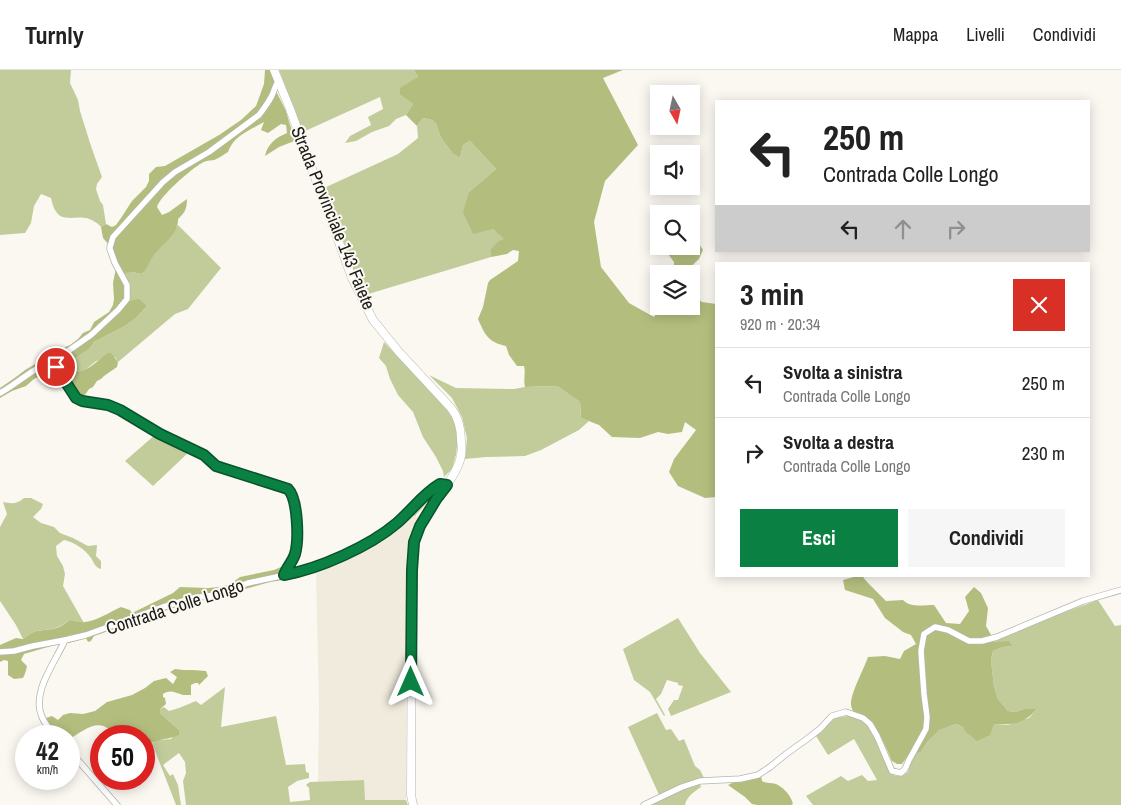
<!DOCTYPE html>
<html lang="it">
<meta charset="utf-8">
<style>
:root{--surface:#fff;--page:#f6f6f6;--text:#222;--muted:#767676;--line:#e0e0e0;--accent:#0b8043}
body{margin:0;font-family:"Archivo Narrow",sans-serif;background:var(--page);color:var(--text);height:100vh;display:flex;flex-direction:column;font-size:19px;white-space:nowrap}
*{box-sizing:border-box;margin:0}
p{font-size:16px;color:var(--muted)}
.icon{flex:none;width:28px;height:28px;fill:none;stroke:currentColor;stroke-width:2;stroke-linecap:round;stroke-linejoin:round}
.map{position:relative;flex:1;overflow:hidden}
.sheet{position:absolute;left:715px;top:192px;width:375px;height:315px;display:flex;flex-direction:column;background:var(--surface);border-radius:0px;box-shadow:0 2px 12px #0003}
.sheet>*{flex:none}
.hud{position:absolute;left:715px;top:30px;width:375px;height:152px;border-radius:0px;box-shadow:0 2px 12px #0003;background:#fff;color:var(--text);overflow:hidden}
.needle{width:32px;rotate:171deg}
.tools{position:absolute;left:650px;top:15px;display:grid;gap:10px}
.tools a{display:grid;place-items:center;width:50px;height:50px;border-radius:0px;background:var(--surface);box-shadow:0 2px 12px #0003;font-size:25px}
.speed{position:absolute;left:15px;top:655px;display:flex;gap:10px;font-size:25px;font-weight:700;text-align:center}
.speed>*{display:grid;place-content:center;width:65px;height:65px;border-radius:50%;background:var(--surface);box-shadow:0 2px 12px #0003;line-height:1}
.speed small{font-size:12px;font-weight:400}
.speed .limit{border:8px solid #d22;background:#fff;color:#111}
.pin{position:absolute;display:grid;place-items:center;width:42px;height:42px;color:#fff;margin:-21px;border:2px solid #fff;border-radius:50%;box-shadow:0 1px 5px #0007}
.me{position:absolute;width:55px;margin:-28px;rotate:0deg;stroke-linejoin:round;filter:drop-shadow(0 0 4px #0008)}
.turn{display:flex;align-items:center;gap:18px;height:105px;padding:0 25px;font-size:22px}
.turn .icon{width:65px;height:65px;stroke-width:2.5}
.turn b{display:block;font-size:35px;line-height:42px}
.lanes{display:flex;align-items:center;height:48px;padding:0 25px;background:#0003;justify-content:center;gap:25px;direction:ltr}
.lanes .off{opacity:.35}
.round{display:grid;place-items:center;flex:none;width:52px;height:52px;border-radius:0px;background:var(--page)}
.headline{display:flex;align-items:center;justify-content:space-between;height:85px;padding:0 25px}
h1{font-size:30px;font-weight:700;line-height:38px}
.button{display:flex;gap:10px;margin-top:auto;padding:10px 25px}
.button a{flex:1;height:58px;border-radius:0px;background:var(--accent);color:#fff;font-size:20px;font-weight:700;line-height:58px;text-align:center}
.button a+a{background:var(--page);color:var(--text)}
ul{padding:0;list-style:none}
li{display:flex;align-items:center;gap:15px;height:70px;padding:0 25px;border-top:1px solid var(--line)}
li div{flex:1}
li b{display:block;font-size:19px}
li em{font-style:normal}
header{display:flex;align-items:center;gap:30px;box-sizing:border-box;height:70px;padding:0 25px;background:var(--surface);border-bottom:1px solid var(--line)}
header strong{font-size:24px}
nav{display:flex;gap:28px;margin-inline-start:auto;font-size:18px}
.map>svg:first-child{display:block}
.built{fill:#f0ebdd}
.green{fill:#c2cc9b}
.forest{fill:#b3be7e}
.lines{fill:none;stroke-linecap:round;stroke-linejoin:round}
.minor-casing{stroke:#b6b4ad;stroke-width:7}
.secondary-casing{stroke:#b6b4ad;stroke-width:9}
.minor{stroke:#fff;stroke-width:5.5}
.secondary{stroke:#fff;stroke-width:8}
.route-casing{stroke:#07532c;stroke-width:12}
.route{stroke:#0b8043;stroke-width:9}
.labels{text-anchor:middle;stroke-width:4;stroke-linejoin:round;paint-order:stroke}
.street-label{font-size:18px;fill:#1a1917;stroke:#fbf8f2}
</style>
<header>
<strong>Turnly</strong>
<nav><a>Mappa</a><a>Livelli</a><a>Condividi</a></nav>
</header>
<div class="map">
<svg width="1121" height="735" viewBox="0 0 1121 735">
<rect width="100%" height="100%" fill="#fbf8f2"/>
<!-- built -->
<path class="built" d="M410,444l9,3 -8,17 -4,22 -1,244h-42v-20l-46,2 1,-75 -3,-134 49,-24 30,-19z"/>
<!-- green -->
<g class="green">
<path d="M0,0h71l-1,13 8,17 2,11 11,35 11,31 -5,7 -1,5 4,12 3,4 3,19 -5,3c-2,-2 -3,-4 -6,-5 -18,-13 -37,10 -44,-24l-10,-4 -7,12 -3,17 -6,10 -25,2z"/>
<path d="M279,0h135l4,7 -18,18 13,9 -7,11 -10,4 -7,7 -17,6 -16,9 -11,2 5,-7 21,-11 -3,-8 15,-8 -3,-12 -77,35z"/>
<path d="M423,48l9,2 4,4 5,14 12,16 7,4 3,-13 7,-4 26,28 -27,23 24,37 12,10 -15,11 1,7 -126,38c-11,-17 -15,-37 -22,-55 -6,-18 -13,-35 -19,-52l74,-34 20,-16 -1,-12z"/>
<path d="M178,155l43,43 -33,41 -13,5 -57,48 -3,-5c-5,1 -11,1 -16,3 -10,4 -12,13 -25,12l-9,-8 -2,-7 7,1 13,-6 7,-4 4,-6 31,-16 11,-8 11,-12 -18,-4 -5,-7 1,-23h7l9,2c8,-5 6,-10 11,-17 8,-11 18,-20 26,-32z"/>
<path d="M384,272l62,65 8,14 4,18 -2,16 -4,14 -8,8 -1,-6 -7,-14 -13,-20 -10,-25 -15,-17 -8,-16 -4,-13 -7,-8z"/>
<path d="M429,305l27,13 58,1 11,-2 32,-1 23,16 1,16 8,3 -10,9 -38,20 -16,6 -39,1 -21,2 2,-21 -5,-21 -10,-19z"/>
<path d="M156,364l33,18 -36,34 -28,-25z"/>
<path d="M440,418l-25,28 -5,-2c8,-9 18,-23 30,-26z"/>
<path d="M24,428h7l12,6 -2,5 -8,8 8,6 13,4 6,6 13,5 15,8 9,-1 -1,11 5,5v8c-6,-2 -7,-6 -10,-11 -6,-9 -17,-16 -27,-18l-8,6 1,10 6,10 2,8 -2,12 21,37c-4,-1 -9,-2 -13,-2 -4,0 -7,3 -11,5 -14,7 -23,0 -37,13l-7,-14 -16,-24v-74l7,-13 -4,-12c9,2 14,2 21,-4z"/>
<path d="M1098,530l17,26 6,-1v180h-308l-7,-9 35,-20 7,5 14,-6 6,6 9,-1 -23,-41 -26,16 -12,-19 14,-15 7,-4 12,-1 7,2 11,6 4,5 11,26 10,19 4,2h6l6,-4 5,-17 8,-3 7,-11 10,-11 18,-6 7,3 31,-3 14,1 21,-7 8,-9h-13l-9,3 -7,-1 -10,-12 -4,-13 -3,-26 2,-9 10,-4 8,-1 -15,-4 -1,-1 53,-23z"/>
<path d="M678,548l22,35 31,39 -60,24 -3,-7 6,-9h4l5,-14 -5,-1v-2l-11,-3 -6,14 -5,5 9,16 -1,1 -14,-24 -16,-12 -11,-31z"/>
<path d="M225,617l-4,40 55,-11 10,49 19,-1 1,8 3,1v5l-12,3 -9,6 2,15 20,-2 -1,-12 -3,-3 1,-1 3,-2 54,-2 1,20h41l2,5h-222l-3,-24 3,-8 -1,-11 -6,-9 -16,12 7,11 3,-2 5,11 3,20h-5l-24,-62 6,-3 13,-1 8,-9 -19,-17v-4l4,-2 5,4 10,-3 17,-7 5,4z"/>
<path d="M657,643l9,17 5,-1 8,12 5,-2 11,27 5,4 4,8 -6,1 3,8c-7,5 -14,9 -16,18h-35l11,-6 -33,-72z"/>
</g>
<!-- forest -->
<g class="forest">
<path d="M265,0h5l8,19 -2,2 10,20 4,14 7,15 -18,7 -14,9c2,-12 12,-19 22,-23l-1,-8 -5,-1 -13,9 -7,-3 3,-8c-15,9 -30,13 -36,30 -4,2 -10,7 -14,8 -5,1 -7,0 -12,3 -11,6 -42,33 -45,44l5,8 7,-3 18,-13c0,9 -2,14 -9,20 1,16 -19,27 -26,39 -5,7 -3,11 -11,16l-9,-2 -7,1 -1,22 5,6 10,-2 8,7 -11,12 -11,8 -31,16 -4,6 -15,10h-12l2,6 9,8c13,1 24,-12 34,-19h3l7,9 -1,5 -13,9 -3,3 -4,2 -4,6 -4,2 -7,10 -4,-2 -21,-31 -4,5 -3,-1 -16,9 -8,7 -14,5 -12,7v-10l16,-11 9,-7 30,-18 15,-7 8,-6 5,-6 7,-3 4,-8 15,-10 4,-7 1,-6 -1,-16 4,-20 -8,-18 -6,-7 -2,-11 5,-3 6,3 4,-2 5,-7 11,-17 14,-14 3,-6v-7l7,-7 9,-1 54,-31 22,-15 15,-14 8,-22z"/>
<path d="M414,0h209l-20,8 35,67 -33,36 -11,41 7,45 28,36 25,14 4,-6 1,-5h32v-12l11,8 14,2v193l-11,1 -27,-12 -9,-14 5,-13 22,-29 -11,-8 -3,10 -14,2 -10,-2 -18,6 -28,-1 -13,-12 -18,-7 -1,-16 -23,-16 -32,1c-2,-8 1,-13 -1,-21h-7l-8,-11 -3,-9c-18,-4 -21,-11 -28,-27l5,-12 5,-24 2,-3 28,-19 1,-10 -6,-1 -6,4 -16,3 -1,-7 9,-9 5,-2 -11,-10 -20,5 -10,-22 6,-20 27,-23 -26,-28 -7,4 -3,13 -7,-4 -12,-16 -5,-14 -4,-4 -9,-2 -6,8 -11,-11 7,-11 -13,-9v-7l18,-11z"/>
<path d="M691,166h8l-1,6 5,8 -4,9 -16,15h-9v-12l-6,-8 -3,-8h26z"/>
<path d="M281,497l2,13 -13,2 -57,16 -23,4 -96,34 -3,5 -3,1 -2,-4 -17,5 -11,1 -34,10 -3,6 6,6c-1,5 -2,8 -4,12l-9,1 -6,-4v-14l-4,-1 -4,2v-17l16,-7 7,1c15,-13 20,-6 36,-12 3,-1 7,-5 10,-6 5,-1 11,2 16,1 11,-1 25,-10 36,-15l9,3 2,3 41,-20 7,-6 28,1 11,-1 10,-2 11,-8 34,-7z"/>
<path d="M857,506l6,1 5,6 18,18 17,-1c7,8 21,5 31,5l12,18 14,1 9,-13 -4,-14 9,-10 7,6 7,15 -2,18 9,16 14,-1 3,5 -9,1 -10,4 -2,9 3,26 4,13 10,12 7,1 9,-3h13c-13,15 -24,16 -43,15l-4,11 -13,6 -11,-9 -3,-5 -7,-3 -17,6 -11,11 -7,11 -14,5 -5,7h-5l-5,-3c-4,-9 -12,-29 -19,-35 -7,-5 -21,-10 -22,-21 -1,-11 13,-36 17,-48l17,-1 15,3 4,-8 12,-7 -5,-9 -8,-3 -18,-14 -12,-19 -28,-9 -2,-10z"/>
<path d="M175,599c6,1 12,1 18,1 5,0 8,1 13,1l2,5 -9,9 -1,-2h-3l-4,2v10c-3,0 -6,0 -8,0 -8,-2 -12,-6 -20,-1v3l2,1 1,6 -6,5v4l19,17v5c-9,4 -13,3 -22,6 -5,1 -8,3 -13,3v-8h-29c-15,-21 -29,-6 -46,3v-3c-12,0 -18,-9 -23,-18l6,-2 6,4 5,-5 7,-2 13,1 12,-3 12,-9 25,-7 13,-7 9,-7 12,-3 7,6 4,-7 -7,-5z"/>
<path d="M761,706l1,5c5,3 11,1 16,4 7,4 13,11 15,19l-2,1h-34l-5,-1 -7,-7 -17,-12 6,-3 12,-1z"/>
</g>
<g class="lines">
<!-- minor casing -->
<g class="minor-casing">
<g id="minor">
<path d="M51,293l40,-28 27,-25 9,-11v-14l-12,-22 -5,-14v-2l3,-10 50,-55 12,-10 34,-20 50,-37c5,-7 11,-14 14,-22 2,-5 2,-8 6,-12"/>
<path d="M0,323c17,-9 32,-25 51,-30l8,7 17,28 6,3 26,4 12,4 40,25 44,21 12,11 72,23c10,10 11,51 7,65 -2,7 -8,13 -11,21"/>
<path d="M0,582l14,-1 19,-5 32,-6 21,-5 77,-28 30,-9 22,-3 33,-12 56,-12 11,-4 42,-19 33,-20 10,-8 19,-20 10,-10 11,-7 7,2"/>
<path d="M56,666c-5,-5 -11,-12 -14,-19 -11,-25 13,-54 23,-77"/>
<path d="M69,680l48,55"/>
<path d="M644,735l38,-18 18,-6 40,-2 18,-4 12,-8 16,-13 21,-15 13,-10 12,-13 14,-4 17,6 7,6 7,12 15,35 9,2 4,-4 4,-9 17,-31 1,-12 -3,-23 -3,-43 3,-17 11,-7 13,3 21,11h13l15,-4 86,-36 38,-11"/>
</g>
</g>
<!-- secondary casing -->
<g class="secondary-casing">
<path id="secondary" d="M274,0l16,39 62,169 21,42 26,32 52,56c7,9 10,20 10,32 1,7 1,16 -2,23 -9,24 -30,42 -41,66 -6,13 -5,27 -6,41l-1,225 2,10"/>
</g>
<!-- minor -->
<use href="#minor" class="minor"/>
<!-- secondary -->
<use href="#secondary" class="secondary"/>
</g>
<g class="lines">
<!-- route casing -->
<g class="route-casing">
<path id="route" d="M56,297l20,31 6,3 26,4 12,5 40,24 44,21 12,11 72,23c10,10 11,51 7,65 -2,7 -8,13 -11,21 35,-6 86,-29 113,-52 15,-13 26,-29 43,-39l7,1 -10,13 -17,28 -6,16 -2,28 -1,112"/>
</g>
<!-- route -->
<use href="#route" class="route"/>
</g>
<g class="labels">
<!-- street labels -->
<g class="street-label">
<text transform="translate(333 148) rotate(68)" y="6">Strada Provinciale 143 Faiete</text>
<text transform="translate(175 537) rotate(-18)" y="6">Contrada Colle Longo</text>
</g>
</g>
</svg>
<div class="tools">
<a><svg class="needle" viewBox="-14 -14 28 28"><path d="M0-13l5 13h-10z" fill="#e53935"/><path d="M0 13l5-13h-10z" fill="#767676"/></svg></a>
<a><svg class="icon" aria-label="sound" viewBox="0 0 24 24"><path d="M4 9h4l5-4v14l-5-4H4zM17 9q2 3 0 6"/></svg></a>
<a><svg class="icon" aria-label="search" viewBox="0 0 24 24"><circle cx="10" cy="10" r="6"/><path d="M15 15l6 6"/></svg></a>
<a><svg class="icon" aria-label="layers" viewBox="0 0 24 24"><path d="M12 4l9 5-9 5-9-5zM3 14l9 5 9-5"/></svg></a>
</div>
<div class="speed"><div>42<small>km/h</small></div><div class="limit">50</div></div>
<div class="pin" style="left:56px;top:297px;background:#d93025"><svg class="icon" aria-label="arrive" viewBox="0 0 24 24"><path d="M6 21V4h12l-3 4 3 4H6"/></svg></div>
<svg class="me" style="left:411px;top:612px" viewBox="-20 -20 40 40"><path d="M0-17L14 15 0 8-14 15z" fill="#0b8043" stroke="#fff" stroke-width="4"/></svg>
<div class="hud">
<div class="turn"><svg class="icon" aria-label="left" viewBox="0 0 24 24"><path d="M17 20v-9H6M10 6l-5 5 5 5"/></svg><div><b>250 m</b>Contrada Colle Longo</div></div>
<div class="lanes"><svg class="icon" aria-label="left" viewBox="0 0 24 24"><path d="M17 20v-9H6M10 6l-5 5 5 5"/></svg><svg class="icon off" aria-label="ahead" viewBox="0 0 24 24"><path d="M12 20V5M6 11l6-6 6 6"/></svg><svg class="icon off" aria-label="right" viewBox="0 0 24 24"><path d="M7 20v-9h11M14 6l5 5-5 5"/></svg></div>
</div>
<section class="sheet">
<div class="headline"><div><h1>3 min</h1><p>920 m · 20:34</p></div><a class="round" style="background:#d93025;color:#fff"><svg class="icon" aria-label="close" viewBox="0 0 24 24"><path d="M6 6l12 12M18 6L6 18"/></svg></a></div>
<ul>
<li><svg class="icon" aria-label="left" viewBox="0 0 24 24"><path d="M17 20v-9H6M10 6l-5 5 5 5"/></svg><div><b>Svolta a sinistra</b><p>Contrada Colle Longo</p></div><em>250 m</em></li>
<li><svg class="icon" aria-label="right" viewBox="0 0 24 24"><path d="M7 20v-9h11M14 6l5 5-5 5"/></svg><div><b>Svolta a destra</b><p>Contrada Colle Longo</p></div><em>230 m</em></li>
</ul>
<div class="button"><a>Esci</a><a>Condividi</a></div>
</section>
</div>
